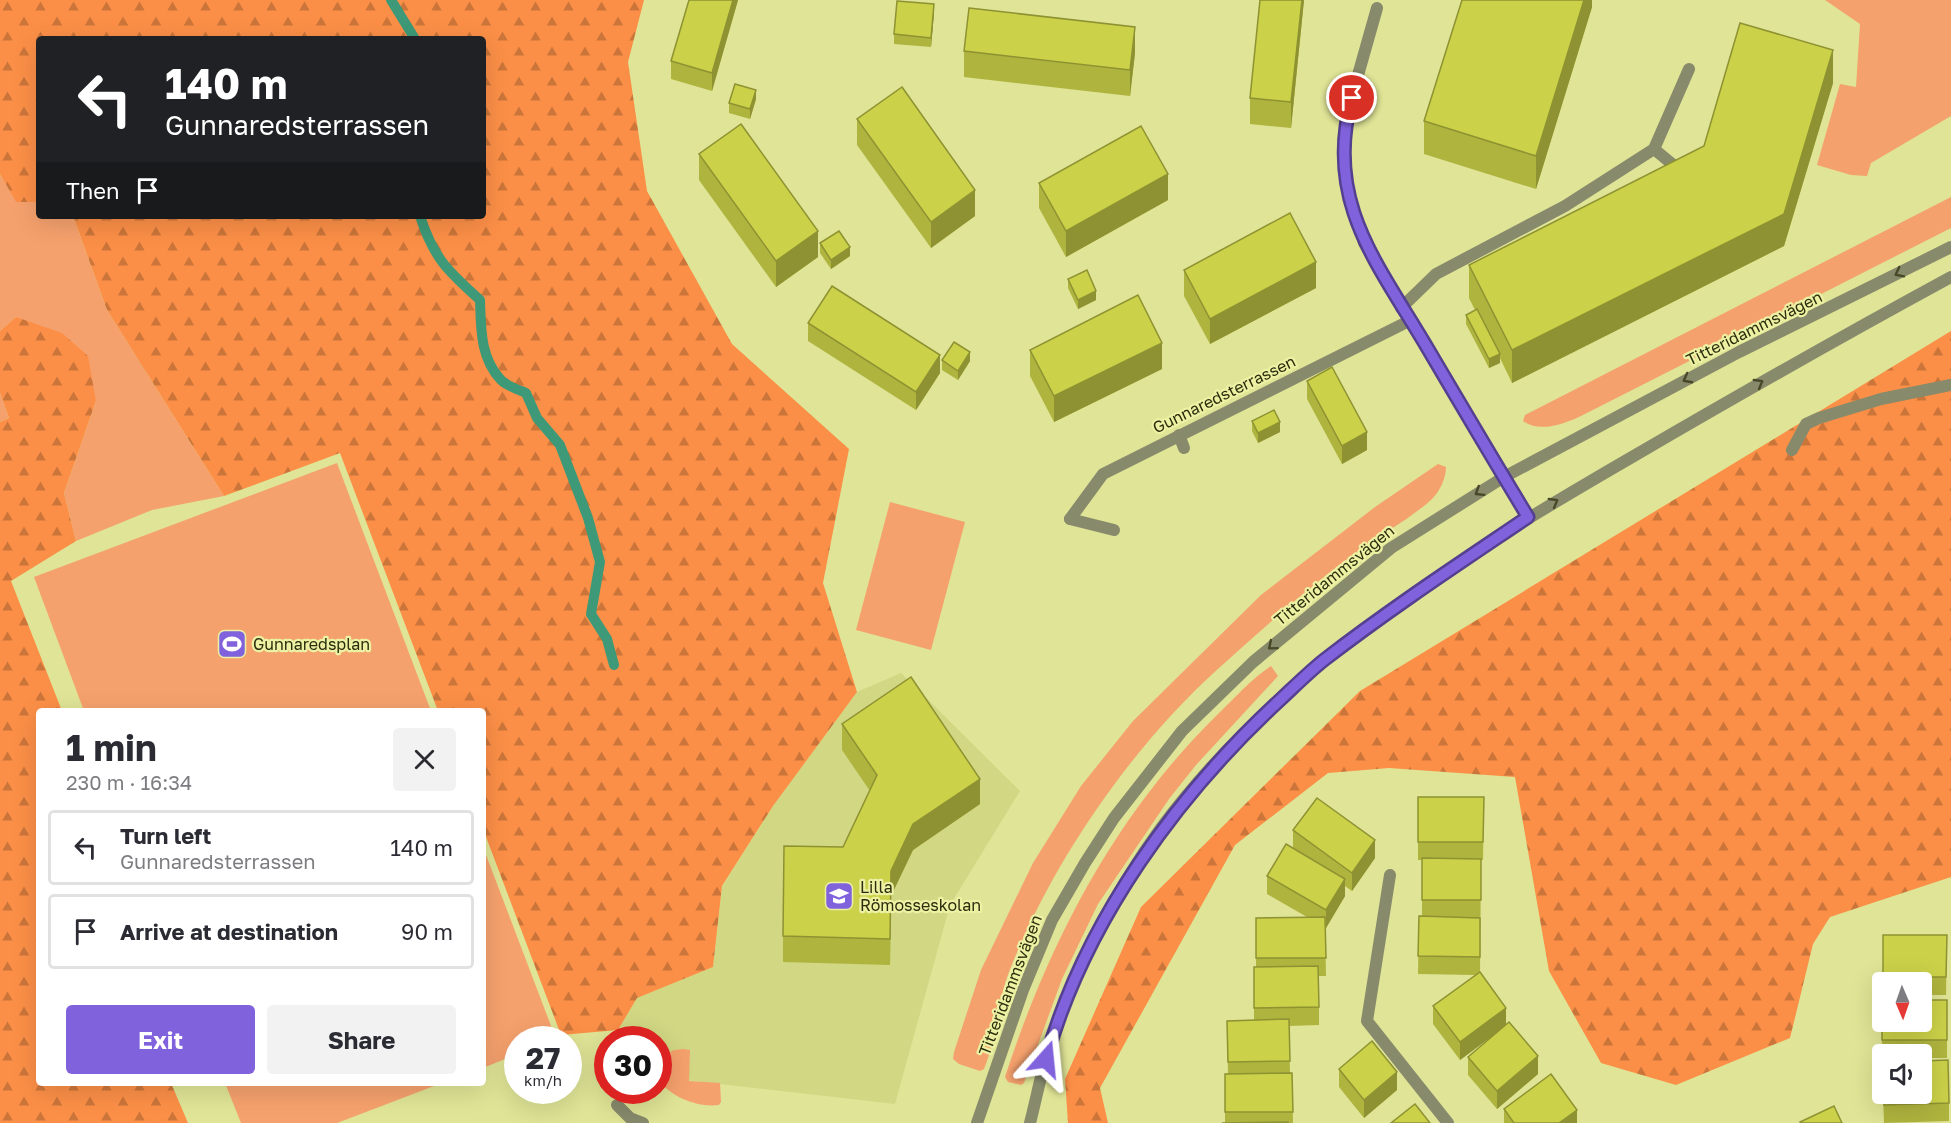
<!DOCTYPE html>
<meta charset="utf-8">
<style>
:root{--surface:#fff;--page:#f2f2f3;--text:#2b2b33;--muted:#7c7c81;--line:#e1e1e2;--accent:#8162dd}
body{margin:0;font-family:"Golos Text",sans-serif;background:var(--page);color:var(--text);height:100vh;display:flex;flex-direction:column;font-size:22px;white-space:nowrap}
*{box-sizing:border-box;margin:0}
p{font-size:20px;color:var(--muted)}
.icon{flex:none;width:33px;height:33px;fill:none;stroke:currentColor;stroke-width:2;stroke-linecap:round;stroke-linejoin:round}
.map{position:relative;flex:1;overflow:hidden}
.details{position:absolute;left:36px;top:708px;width:450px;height:378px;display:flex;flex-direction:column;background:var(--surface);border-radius:6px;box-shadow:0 6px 24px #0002}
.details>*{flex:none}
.top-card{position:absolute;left:36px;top:36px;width:450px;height:183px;border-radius:6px;box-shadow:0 6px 24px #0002;background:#202124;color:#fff;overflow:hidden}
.needle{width:39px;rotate:178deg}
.buttons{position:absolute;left:1872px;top:972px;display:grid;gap:12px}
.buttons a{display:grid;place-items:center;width:60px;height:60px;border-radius:6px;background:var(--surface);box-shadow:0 6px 24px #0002;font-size:30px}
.speed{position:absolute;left:504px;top:1026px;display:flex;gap:12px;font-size:30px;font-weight:700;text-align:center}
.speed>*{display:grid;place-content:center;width:78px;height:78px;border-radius:50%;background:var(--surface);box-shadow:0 6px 24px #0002;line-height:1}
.speed small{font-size:15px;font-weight:400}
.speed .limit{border:9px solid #d22;background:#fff;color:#111}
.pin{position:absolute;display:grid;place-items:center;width:51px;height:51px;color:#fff;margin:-26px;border:3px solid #fff;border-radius:50%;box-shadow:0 2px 6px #0007}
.me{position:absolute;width:66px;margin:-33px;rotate:18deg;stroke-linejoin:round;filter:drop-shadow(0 0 4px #0008)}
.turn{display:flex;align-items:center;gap:21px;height:126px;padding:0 30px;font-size:27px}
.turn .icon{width:78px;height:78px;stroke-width:2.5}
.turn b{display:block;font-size:42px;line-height:51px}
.then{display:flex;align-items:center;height:57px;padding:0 30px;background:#0003;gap:12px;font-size:22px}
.round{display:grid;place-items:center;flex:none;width:63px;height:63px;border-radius:6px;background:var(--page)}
.overview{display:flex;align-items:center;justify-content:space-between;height:102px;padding:0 30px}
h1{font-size:36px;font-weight:700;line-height:45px}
.primary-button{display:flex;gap:12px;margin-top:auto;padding:12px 30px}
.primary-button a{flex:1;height:69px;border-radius:6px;background:var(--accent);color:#fff;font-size:24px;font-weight:700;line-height:69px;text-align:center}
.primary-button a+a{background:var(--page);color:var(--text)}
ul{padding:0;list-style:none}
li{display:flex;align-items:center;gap:18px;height:75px;margin:0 12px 9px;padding:0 18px;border:3px solid var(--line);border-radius:6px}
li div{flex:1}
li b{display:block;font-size:22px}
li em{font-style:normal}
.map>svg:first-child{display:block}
.built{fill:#d1d783}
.green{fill:#f5a16d}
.forest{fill:url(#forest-firs)}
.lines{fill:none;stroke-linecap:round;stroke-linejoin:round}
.stream{stroke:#3d9977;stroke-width:10}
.service{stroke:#878a6b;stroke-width:12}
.minor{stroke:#878a6b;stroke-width:12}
.wall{fill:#afb43e}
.shaded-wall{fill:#8e9232}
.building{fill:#cbd148;stroke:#8e9232;stroke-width:1.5}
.oneway{stroke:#474929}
.route-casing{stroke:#544090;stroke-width:15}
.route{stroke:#8162dd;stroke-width:10}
.labels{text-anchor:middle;stroke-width:4.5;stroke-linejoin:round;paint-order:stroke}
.street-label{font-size:16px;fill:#2c2d0d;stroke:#ecf1a3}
.poi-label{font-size:16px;fill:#2c2d0d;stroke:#ecf1a3;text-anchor:start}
</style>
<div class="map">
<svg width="1951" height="1123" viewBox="0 0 1951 1123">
<defs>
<pattern id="forest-firs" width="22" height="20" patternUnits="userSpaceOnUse" patternTransform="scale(1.5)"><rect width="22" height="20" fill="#fb8f47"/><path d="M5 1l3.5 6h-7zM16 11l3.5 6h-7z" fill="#cb753a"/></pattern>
</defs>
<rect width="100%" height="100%" fill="#dfe496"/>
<!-- built -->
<path class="built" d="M901,673l119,118 -70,114 -55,199 -236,-27 -1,-37 -36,-1 -4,-9 19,-32 76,-31 9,-80 51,-81 84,-114z"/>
<!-- green -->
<g class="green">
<path d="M1825,0h126v116l-80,47 -4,13 -16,-1 -34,-10 23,-81 16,3 4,-63z"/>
<path d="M0,174l16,27 23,1v14h34l34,94 117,186 -72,14 -76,31 -12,-48 32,-92 -80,-84 -16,14z"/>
<path d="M1951,197v31l-372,189c-16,7 -40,16 -56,4l2,-6z"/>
<path d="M0,393l9,25 -9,4z"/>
<path d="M337,463l94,248h-347l-50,-134z"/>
<path d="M1438,464l8,3c0,11 -6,24 -14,32 -23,21 -53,36 -78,55 -48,35 -91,75 -135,114 -88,79 -167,194 -210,304 -12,31 -12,66 -25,97l-4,2 -21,-7 -6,-5 1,-7 27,-82 52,-107 48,-77 52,-65 128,-126 114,-88z"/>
<path d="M890,502l75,20 -34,128 -75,-20z"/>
<path d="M1271,666l7,10 -82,89 -27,34 -71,105 -36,75 -38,104 -3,2 -13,-3 -3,-5c44,-135 110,-262 212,-362 18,-17 34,-36 54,-49z"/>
<path d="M483,847l73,192 -38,1 -1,14 -34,14z"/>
<path d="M683,1049l7,1 -1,31 31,2 1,19 -2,3c-20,3 -49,-8 -60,-25v-22l15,-8z"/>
<path d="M225,1083h217l-105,40h-96z"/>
</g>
<!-- forest -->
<g class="forest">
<path d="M0,0h644l-16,62 19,129 85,153 117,105 -26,134 34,109 -84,114 -51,80 -9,81 -76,31 -19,32 -57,5 -78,-206v-118h-45l-98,-258 -116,43 -117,-186 -34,-94h410v-177h-444v163h-23l-16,-28z"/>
<path d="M16,317l46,16 26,23 8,45 -32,92 12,48 -65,40 51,130h-23v372h132l17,40h-188v-701l9,-4 -9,-25v-62z"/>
<path d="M1951,331v546l-121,40 -17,27 -23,94 -114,47 -75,-22 -52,-92 -34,-194 -126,-9 -61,5 -93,72 -135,243 8,35h-40l-3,-44 76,-172 219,-216z"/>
</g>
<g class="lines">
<!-- stream -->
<g class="stream">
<path d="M391,0l24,39"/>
<path d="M420,216c14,43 28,55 60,84 1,28 0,58 21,80 6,6 18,10 25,13l11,25 23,27 28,73 12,44 -9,52 16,25 7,26"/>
</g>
<!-- service -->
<g class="service">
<path d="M1654,149l29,24"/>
<path d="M1179,435l5,13"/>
<path d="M1792,450l14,-26 13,-6 62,-19 70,-14"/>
<path d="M1070,519l44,11"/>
</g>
<!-- minor -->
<g class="minor">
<path d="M1377,8l-30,106 -3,55 3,20 17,54 164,274"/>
<path d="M1401,308l35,-34 129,-68 89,-57 35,-80"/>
<path d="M1070,519l33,-45 308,-154"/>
<path d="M1390,875l-23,146 81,102"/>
<path d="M617,1105l13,13 13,5"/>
<path d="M977,1123l46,-133 29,-70 33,-57 29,-45 68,-87 71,-69 138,-114 113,-71 235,-125 212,-105"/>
<path d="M1030,1123c7,-27 12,-55 21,-82 24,-72 65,-152 110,-213 122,-164 305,-275 478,-375 103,-60 207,-119 312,-176"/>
</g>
</g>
<!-- wall -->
<g class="wall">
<path d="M738,0l-26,91 -41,-12v-18z"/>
<path d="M1260,0h44l-13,128 -41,-4v-26z"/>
<path d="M1592,0v7l-56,182 -112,-35v-33z"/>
<path d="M934,13l-3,34 -37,-3v-10z"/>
<path d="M964,51l171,2 -5,43 -166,-19z"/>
<path d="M1833,83l-49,163 -272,137 -12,-25v5l-11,5 -23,-44v-9l9,-5 -6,-12v-33z"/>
<path d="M756,99l-6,20 -21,-6v-10z"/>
<path d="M857,119l118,97 -44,32 -74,-103z"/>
<path d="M699,154l119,103 -42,30 -77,-107z"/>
<path d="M1039,183l129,17 -102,57 -27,-49z"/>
<path d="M820,243l30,13 -19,13 -11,-16z"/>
<path d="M1184,270l132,18 -106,56 -26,-48z"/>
<path d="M1068,279l28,21 -18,9 -10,-21z"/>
<path d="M808,323l132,50 -24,37 -108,-69z"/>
<path d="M1030,350l132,19 -108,53 -24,-46z"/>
<path d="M942,360l28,1 -12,19 -16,-10z"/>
<path d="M1307,381l60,69 -25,14 -35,-65z"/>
<path d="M1252,421l28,11 -22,11 -6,-12z"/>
<path d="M842,724l138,80 -67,46 -22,46 -1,69 -107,-3v-26l60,-89 27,-56 -28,-41z"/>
<path d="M1418,797h66l-1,63h-2l-1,112 26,53 32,49 -41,35 -29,-34v-18l25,-22 -33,25 -27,-36v-18l42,-31 -57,-1 1,-58h3v-56h-4z"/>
<path d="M1293,830l82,28 -23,33 -7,-5v10l-19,32h-1l1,48h-7v49l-30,1 1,47h2l1,50h-71h3v-49h3l-1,-53 27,-1v-53h2v-49l51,-1 -40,-23v-18l26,-28z"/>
<path d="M1883,935h64l-1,60h-24v-13h-39z"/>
<path d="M1882,1000h65v58h-25v-4h-40v4z"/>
<path d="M1339,1069l58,21 -33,28 -25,-31z"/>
<path d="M1883,1094h39l27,9v18l-65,2z"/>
<path d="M1504,1109l73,14h-73z"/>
</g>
<!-- shaded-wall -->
<g class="shaded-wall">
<path d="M733,0h5l-26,91v-18z"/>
<path d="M1302,0h2l-13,128v-26z"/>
<path d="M1584,0h8v7l-56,182v-33z"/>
<path d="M934,4v9l-3,34v-9z"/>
<path d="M1135,27v26l-5,43v-26z"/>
<path d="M1833,50v33l-49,163 -272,137v-33z"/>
<path d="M756,90v9l-6,20v-10z"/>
<path d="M1168,174v26l-102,57v-26z"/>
<path d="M975,190v26l-44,32v-26z"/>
<path d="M818,231v26l-42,30v-26z"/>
<path d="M850,247v9l-19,13v-9z"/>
<path d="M1316,262v26l-106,56v-25z"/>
<path d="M1096,291v9l-18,9v-9z"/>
<path d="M1162,343v26l-108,53v-26z"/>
<path d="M970,352v9l-12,19v-9z"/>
<path d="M1500,354v9l-11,5v-9z"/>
<path d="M940,355v18l-24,37v-18z"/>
<path d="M1280,422v10l-22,11v-10z"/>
<path d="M1367,432v18l-25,14v-18z"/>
<path d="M980,779v25l-67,46 -22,46 -1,69 1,-94 22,-47z"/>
<path d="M1375,840v18l-23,33v-18z"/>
<path d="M1345,879v17l-19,32v-18z"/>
<path d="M1506,1008v18l-46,34v-18z"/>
<path d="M1538,1056v18l-41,35v-18z"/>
<path d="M1397,1072v18l-33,28v-18z"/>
<path d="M1577,1110v13h-18z"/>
</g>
<!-- building -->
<g class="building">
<path d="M689,0h44l-21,73 -41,-12z"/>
<path d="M1260,0h42l-11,102 -41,-4z"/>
<path d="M1462,0h122l-48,156 -112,-35z"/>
<path d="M897,1l37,3 -3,34 -37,-4z"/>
<path d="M969,8l166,19 -5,43 -166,-19z"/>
<path d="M1740,23l93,27 -49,164 -272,136 -43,-85 235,-119z"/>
<path d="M735,84l21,6 -6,19 -21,-6z"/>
<path d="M902,87l73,103 -44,32 -74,-103z"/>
<path d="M741,124l77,107 -42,30 -77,-107z"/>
<path d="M1141,126l27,48 -102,57 -27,-48z"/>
<path d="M1290,213l26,49 -106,57 -26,-49z"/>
<path d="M839,231l11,16 -19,13 -11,-17z"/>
<path d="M1087,270l9,21 -18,9 -10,-21z"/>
<path d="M832,286l108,69 -24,37 -108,-69z"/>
<path d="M1138,295l24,48 -108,53 -24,-46z"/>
<path d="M1477,309l23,45 -11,5 -23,-44z"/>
<path d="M954,342l16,10 -12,19 -16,-11z"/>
<path d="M1332,367l35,65 -25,14 -35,-65z"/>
<path d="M1274,410l6,12 -22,11 -6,-12z"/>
<path d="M911,677l69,102 -67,45 -22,47 -1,68 -107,-3 1,-90 59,1 34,-72 -35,-51z"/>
<path d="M1418,797h66l-1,45h-65z"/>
<path d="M1317,798l58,42 -23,33 -59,-43z"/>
<path d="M1286,844l59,35 -19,31 -59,-34z"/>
<path d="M1422,858l59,1v41h-59z"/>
<path d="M1419,916l61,2v39l-62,-1z"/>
<path d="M1325,917l1,41h-70v-40z"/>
<path d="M1883,935h64l-1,42h-63z"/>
<path d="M1318,966l1,41 -65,1v-41z"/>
<path d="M1480,972l26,36 -46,34 -27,-36z"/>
<path d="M1882,1000v22h40v-22h25v40h-65z"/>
<path d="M1289,1019l1,42 -62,1 -1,-41z"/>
<path d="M1509,1022l29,34 -41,35 -29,-34z"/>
<path d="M1372,1041l25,31 -33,28 -25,-31z"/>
<path d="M1948,1060l1,43 -65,2 -1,-11h39v-33z"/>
<path d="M1292,1073l1,39h-68v-38z"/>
<path d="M1551,1074l26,36 -18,13h-45l-10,-14z"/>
<path d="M1415,1104l15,19h-39z"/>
<path d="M1834,1106l8,17h-41l-1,-1z"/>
<path d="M1288,1122v1h-66z"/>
</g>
<!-- one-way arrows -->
<defs><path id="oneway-chevron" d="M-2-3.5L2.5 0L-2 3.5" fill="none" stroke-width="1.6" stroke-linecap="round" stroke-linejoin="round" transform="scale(1.5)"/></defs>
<g class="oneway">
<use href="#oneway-chevron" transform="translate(1899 273) rotate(153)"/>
<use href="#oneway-chevron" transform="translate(1687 379) rotate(152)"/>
<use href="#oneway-chevron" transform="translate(1759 383) rotate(-30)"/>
<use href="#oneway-chevron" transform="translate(1479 492) rotate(148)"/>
<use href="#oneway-chevron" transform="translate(1554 502) rotate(-30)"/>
<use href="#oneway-chevron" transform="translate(1272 646) rotate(140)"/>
</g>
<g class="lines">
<!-- route casing -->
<g class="route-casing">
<path id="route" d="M1046,1059c39,-138 131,-264 235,-360 14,-13 28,-27 43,-39 66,-51 136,-97 204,-143 -34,-56 -67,-112 -100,-168 -49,-84 -105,-147 -76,-251"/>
</g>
<!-- route -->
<use href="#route" class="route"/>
</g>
<!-- icons -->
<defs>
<g id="stadium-square" transform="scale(1.5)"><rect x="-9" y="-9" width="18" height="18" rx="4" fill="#8162dd" stroke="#ecf1a3"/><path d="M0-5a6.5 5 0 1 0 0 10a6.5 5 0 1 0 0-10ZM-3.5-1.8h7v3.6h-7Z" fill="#fff"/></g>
<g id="school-square" transform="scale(1.5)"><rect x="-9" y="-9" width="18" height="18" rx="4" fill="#8162dd" stroke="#ecf1a3"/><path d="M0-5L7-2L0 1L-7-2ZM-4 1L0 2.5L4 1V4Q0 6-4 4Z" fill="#fff"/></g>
</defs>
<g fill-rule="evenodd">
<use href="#stadium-square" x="232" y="644"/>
<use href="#school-square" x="839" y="896"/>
</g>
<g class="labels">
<!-- street labels -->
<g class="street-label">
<text transform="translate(1754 328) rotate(-26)" y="6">Titteridammsvägen</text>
<text transform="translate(1224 394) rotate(-26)" y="6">Gunnaredsterrassen</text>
<text transform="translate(1334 575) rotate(-39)" y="6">Titteridammsvägen</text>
<text transform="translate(1010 985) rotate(-69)" y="6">Titteridammsvägen</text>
</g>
<!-- poi labels -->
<g class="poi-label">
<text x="253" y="650">Gunnaredsplan</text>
<text x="860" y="893">Lilla<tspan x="860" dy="18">Römosseskolan</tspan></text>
</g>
</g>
</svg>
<div class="buttons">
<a><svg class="needle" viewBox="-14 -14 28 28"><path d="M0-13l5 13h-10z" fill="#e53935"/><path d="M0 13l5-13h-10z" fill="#7c7c81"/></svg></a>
<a><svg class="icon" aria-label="sound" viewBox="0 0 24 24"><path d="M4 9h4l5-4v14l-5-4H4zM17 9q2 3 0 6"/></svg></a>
</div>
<div class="speed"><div>27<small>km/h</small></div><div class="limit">30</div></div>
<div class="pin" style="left:1352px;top:98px;background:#d93025"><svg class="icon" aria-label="arrive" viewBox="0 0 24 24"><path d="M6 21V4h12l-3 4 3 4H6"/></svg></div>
<svg class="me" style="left:1046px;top:1059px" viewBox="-20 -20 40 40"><path d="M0-17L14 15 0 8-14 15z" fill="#8162dd" stroke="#fff" stroke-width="4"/></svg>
<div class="top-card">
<div class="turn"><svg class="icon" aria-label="left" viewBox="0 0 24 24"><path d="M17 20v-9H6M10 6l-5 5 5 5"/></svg><div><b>140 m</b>Gunnaredsterrassen</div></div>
<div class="then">Then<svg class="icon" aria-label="arrive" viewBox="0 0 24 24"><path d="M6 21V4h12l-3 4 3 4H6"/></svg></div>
</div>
<section class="details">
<div class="overview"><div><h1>1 min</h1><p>230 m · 16:34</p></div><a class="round"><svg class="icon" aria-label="close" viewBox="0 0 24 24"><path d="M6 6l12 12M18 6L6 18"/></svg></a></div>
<ul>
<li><svg class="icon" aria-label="left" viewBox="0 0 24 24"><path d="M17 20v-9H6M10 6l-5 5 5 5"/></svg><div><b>Turn left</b><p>Gunnaredsterrassen</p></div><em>140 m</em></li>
<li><svg class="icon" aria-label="arrive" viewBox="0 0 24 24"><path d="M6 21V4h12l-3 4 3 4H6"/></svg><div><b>Arrive at destination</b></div><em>90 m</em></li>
</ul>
<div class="primary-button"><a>Exit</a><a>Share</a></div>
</section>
</div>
